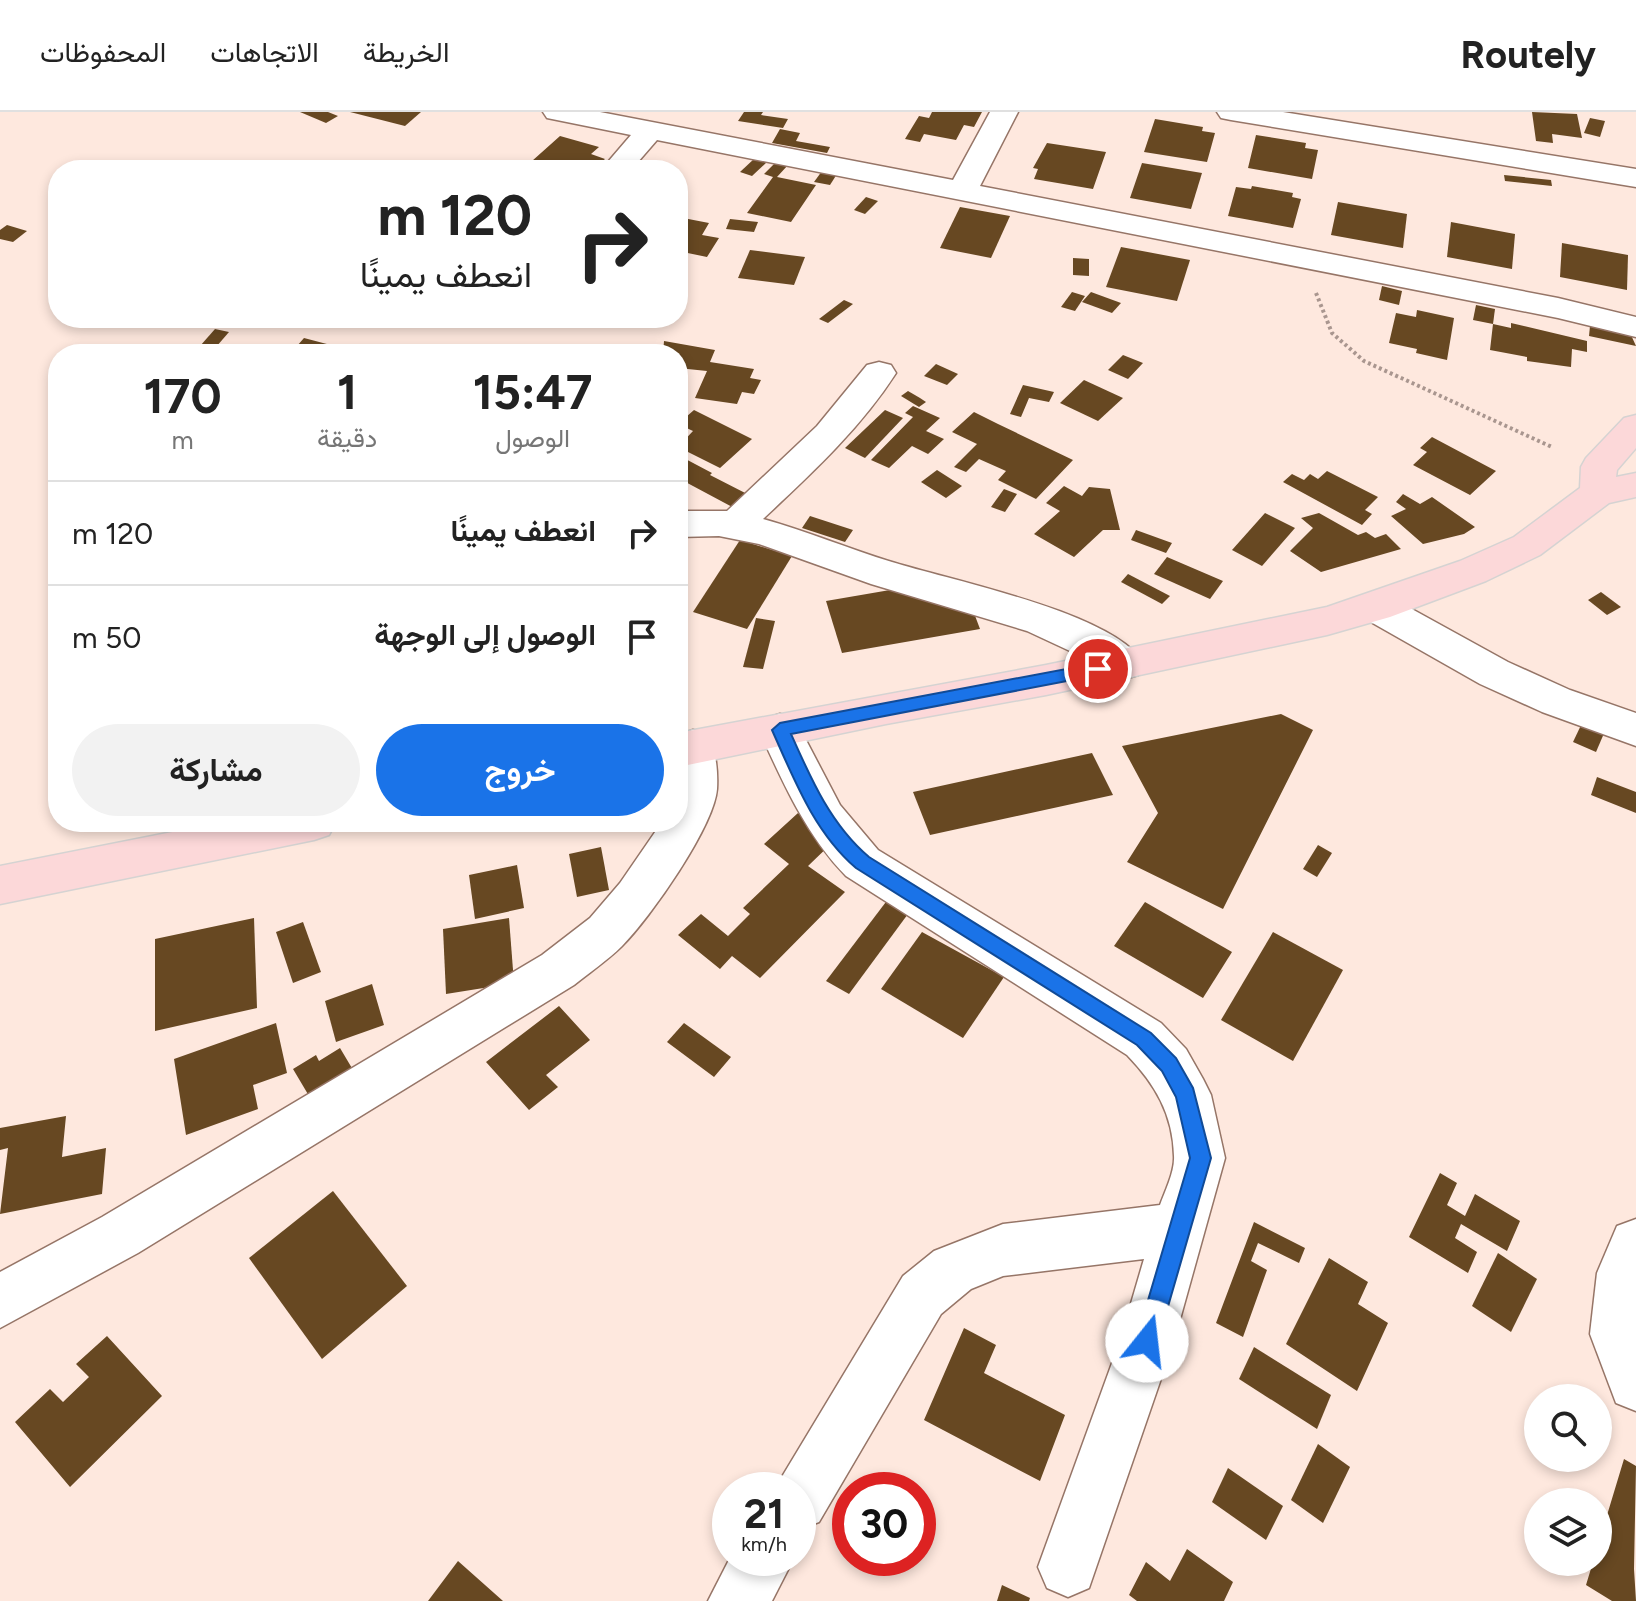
<!DOCTYPE html>
<html lang="ar">
<meta charset="utf-8">
<style>
:root{--surface:#fff;--page:#f2f2f2;--text:#222;--muted:#767676;--line:#e0e0e0;--accent:#1a73e8}
body{margin:0;font-family:Figtree,Vazirmatn,sans-serif;background:var(--page);color:var(--text);direction:rtl;height:100vh;display:flex;flex-direction:column;font-size:30px;white-space:nowrap}
*{box-sizing:border-box;margin:0}
p{font-size:26px;color:var(--muted)}
.icon{flex:none;width:44px;height:44px;fill:none;stroke:currentColor;stroke-width:2;stroke-linecap:round;stroke-linejoin:round}
.map{position:relative;flex:1;overflow:hidden;direction:ltr}
.details{position:absolute;left:48px;top:232px;width:640px;height:488px;display:flex;flex-direction:column;background:var(--surface);border-radius:32px;box-shadow:0 4px 12px #0003;direction:rtl}
.details>*{flex:none}
.banner{position:absolute;left:48px;top:48px;width:640px;height:168px;border-radius:32px;box-shadow:0 4px 12px #0003;direction:rtl;background:#fff;color:var(--text);overflow:hidden}
.controls{position:absolute;left:1524px;top:1272px;display:grid;gap:16px}
.controls a{display:grid;place-items:center;width:88px;height:88px;border-radius:50%;background:var(--surface);box-shadow:0 4px 12px #0003;font-size:40px}
.speed{position:absolute;left:712px;top:1360px;display:flex;gap:16px;font-size:40px;font-weight:700;text-align:center}
.speed>*{display:grid;place-content:center;width:104px;height:104px;border-radius:50%;background:var(--surface);box-shadow:0 4px 12px #0003;line-height:1}
.speed small{font-size:20px;font-weight:400}
.speed .limit{border:12px solid #d22;background:#fff;color:#111}
.pin{position:absolute;display:grid;place-items:center;width:68px;height:68px;color:#fff;margin:-34px;border:4px solid #fff;border-radius:50%;box-shadow:0 2px 8px #0007}
.me{position:absolute;width:88px;margin:-44px;rotate:16deg;stroke-linejoin:round;filter:drop-shadow(0 0 6px #0008)}
.turn{display:flex;align-items:center;gap:28px;height:168px;padding:0 24px;font-size:36px}
.turn .icon{width:104px;height:104px;stroke-width:2.5}
.turn b{display:block;font-size:56px;line-height:68px}
.eta{display:flex;justify-content:space-evenly;align-items:center;height:136px;text-align:center}
.eta b{font-size:48px;font-weight:700;line-height:56px}
.cta{display:flex;gap:16px;margin-top:auto;padding:16px 24px}
.cta a{flex:1;height:92px;border-radius:48px;background:var(--accent);color:#fff;font-size:32px;font-weight:700;line-height:92px;text-align:center}
.cta a+a{background:var(--page);color:var(--text)}
ul{padding:0;list-style:none}
li{display:flex;align-items:center;gap:24px;height:104px;padding:0 24px;border-top:2px solid var(--line)}
li div{flex:1}
li b{display:block;font-size:30px}
li em{font-style:normal}
header{display:flex;align-items:center;gap:48px;box-sizing:border-box;height:112px;padding:0 40px;background:var(--surface);border-bottom:2px solid var(--line)}
header strong{font-size:38px}
nav{display:flex;gap:44px;margin-inline-start:auto;font-size:28px}
.map>svg:first-child{display:block}
.building{fill:#674822}
.lines{fill:none;stroke-linecap:round;stroke-linejoin:round}
.minor-casing{stroke:#967567;stroke-width:3}
.major-casing{stroke:#d5d3d2;stroke-width:3}
.path{stroke:#a9968f;stroke-width:4;stroke-dasharray:3 3;stroke-linecap:butt}
.minor{fill:#fff;fill-rule:evenodd}
.major{fill:#fcd8d9;fill-rule:evenodd}
.route{fill:#1a73e8;stroke:#114b97;stroke-width:2}
</style>
<header>
<strong>Routely</strong>
<nav><a>الخريطة</a><a>الاتجاهات</a><a>المحفوظات</a></nav>
</header>
<div class="map">
<svg width="1636" height="1489" viewBox="0 0 1636 1489">
<rect width="100%" height="100%" fill="#fee8de"/>
<!-- building -->
<g class="building">
<path d="M300,0h28l10,4 -12,7z"/>
<path d="M350,0h71l-16,14z"/>
<path d="M744,0h19l-2,3 27,4 -5,9 -45,-7z"/>
<path d="M932,0h50l-8,15 -10,-2 -8,15 -32,-6 -4,8 -15,-3 14,-23 10,2z"/>
<path d="M1532,0l45,2 5,24 -30,-4 1,9 -17,-2z"/>
<path d="M1590,6l15,3 -5,16 -16,-4z"/>
<path d="M1155,7l48,8 -1,4 13,2 -8,29 -63,-10z"/>
<path d="M780,17l20,4 -4,8 34,6 -3,6 -55,-10z"/>
<path d="M1256,23l50,8 -1,5 13,2 -6,29 -64,-11z"/>
<path d="M560,24l39,11 -8,7 14,5 -9,8 -64,-6z"/>
<path d="M1047,31l59,9 -13,37 -59,-10 4,-10 -5,-1z"/>
<path d="M755,46l12,4 -15,14 -12,-4z"/>
<path d="M776,50l12,3 -11,12 39,8 -25,37 -44,-9 26,-36 -9,-3z"/>
<path d="M1142,51l60,10 -11,36 -61,-11z"/>
<path d="M822,59l15,3 -7,11 -16,-3z"/>
<path d="M1504,63l47,5 1,6 -47,-5z"/>
<path d="M1252,74l41,7 -1,4 9,2 -8,29 -65,-12 8,-29 15,2z"/>
<path d="M866,85l12,4 -13,13 -11,-4z"/>
<path d="M1338,90l69,12 -4,34 -72,-13z"/>
<path d="M960,95l50,9 -19,42 -51,-10z"/>
<path d="M678,105l31,6 -7,12 17,3 -12,19 -29,-6z"/>
<path d="M730,107l28,3 -4,10 -28,-3z"/>
<path d="M1451,110l64,12 -3,35 -65,-12z"/>
<path d="M7,113l20,6 -14,11 -13,-3v-9z"/>
<path d="M1562,131l66,12 -1,35 -67,-13z"/>
<path d="M1121,135l69,13 -13,41 -71,-14z"/>
<path d="M750,138l55,7 -11,28 -56,-7z"/>
<path d="M1073,146l16,1v17l-16,-1z"/>
<path d="M1382,174l20,5 -3,14 -20,-5z"/>
<path d="M1072,180l13,4 -10,15 -14,-4z"/>
<path d="M1091,180l30,11 -9,10 -30,-11z"/>
<path d="M844,188l9,4 -25,19 -9,-4z"/>
<path d="M1476,193l19,4 -2,15 -20,-4z"/>
<path d="M1417,198l37,8 -7,42 -31,-7 1,-4 -28,-6 7,-30 20,4z"/>
<path d="M1511,211l76,18v11l-15,-3 -1,18 -44,-6v-4l-37,-7 3,-26 18,4z"/>
<path d="M1590,214l41,9 5,11 -47,-10z"/>
<path d="M215,217l14,3 -19,22h-17z"/>
<path d="M304,226l38,10 -6,6h-46z"/>
<path d="M664,229l51,9 -5,12 44,7 -4,9 11,2 -7,14 -12,-2 -5,12 -42,-6 12,-27 -29,-3v-14h-15z"/>
<path d="M229,234l34,7 -1,1h-41z"/>
<path d="M1123,243l20,8 -15,16 -20,-9z"/>
<path d="M936,252l22,10 -11,11 -23,-9z"/>
<path d="M1084,268l39,18 -25,23 -38,-18z"/>
<path d="M1023,273l31,7 -5,10 -20,-4 -8,19 -11,-3z"/>
<path d="M908,279l12,7 6,4 -7,5 -18,-11z"/>
<path d="M913,294l27,12 -14,13 18,8 -16,15 -16,-8 -23,22 -18,-8 42,-43 -8,-4z"/>
<path d="M694,298l58,29 -32,29 -42,-21 15,-16 -15,-7z"/>
<path d="M885,298l18,8 -38,40 -20,-10z"/>
<path d="M974,300l24,12 75,36 -37,39 -38,-19 8,-9 -27,-12 -13,13 -12,-5 23,-23 -25,-12z"/>
<path d="M1432,325l64,34 -26,24 -57,-30 14,-13 -7,-4z"/>
<path d="M678,343l34,18 -2,2 41,21 -15,13 -58,-31z"/>
<path d="M937,358l25,16 -16,12 -25,-16z"/>
<path d="M1327,359l51,26 -13,13 7,4 -10,11 -79,-43 9,-8 12,6 6,-6 8,5z"/>
<path d="M1064,374l18,10 7,-9 21,2 10,41h-17l-29,27 -40,-23 26,-23 -14,-8z"/>
<path d="M1004,377l13,5 -12,18 -14,-5z"/>
<path d="M1403,382l17,10 12,-7 43,30 -11,7 -41,10 -32,-28 15,-7 -10,-7z"/>
<path d="M1265,401l30,15 -33,38 -30,-16z"/>
<path d="M1319,401l39,22 8,-3 9,6 11,-4 15,15 -80,23 -31,-21 23,-23 -12,-10z"/>
<path d="M810,404l43,14 -8,12 -43,-14z"/>
<path d="M1136,418l36,13 -6,10 -35,-13z"/>
<path d="M740,428l52,16 -45,73 -54,-17z"/>
<path d="M1167,445l56,24 -13,18 -56,-25z"/>
<path d="M1128,462l42,22 -8,8 -41,-22z"/>
<path d="M890,478l84,23 6,16 -138,24 -16,-52z"/>
<path d="M1601,480l20,15 -14,8 -19,-15z"/>
<path d="M756,506l19,3 -12,48 -20,-2z"/>
<path d="M1281,602l32,16 -90,179 -96,-47 31,-49 -36,-67z"/>
<path d="M1583,609l22,10 -9,21 -23,-10z"/>
<path d="M1092,641l21,42 -183,40 -17,-43z"/>
<path d="M1597,665l39,15v21l-45,-18z"/>
<path d="M798,701l37,27 -27,26 37,26 -85,86 -28,-22 -12,13 -42,-34 23,-21 27,22 22,-22 -7,-6 46,-44 -25,-20z"/>
<path d="M1318,733l14,8 -15,24 -14,-8z"/>
<path d="M601,735l8,43 -32,7 -8,-43z"/>
<path d="M517,753l7,43 -49,11 -6,-44z"/>
<path d="M898,774l21,13 -70,95 -23,-13z"/>
<path d="M1145,790l87,50 -29,46 -89,-52z"/>
<path d="M254,806l3,90 -102,23v-92z"/>
<path d="M509,806l5,65 -68,11 -3,-65z"/>
<path d="M303,810l18,50 -28,11 -17,-51z"/>
<path d="M922,820l82,45 -41,61 -82,-49z"/>
<path d="M1273,820l70,38 -50,91 -72,-41z"/>
<path d="M372,872l12,41 -48,17 -11,-41z"/>
<path d="M559,894l31,34 -44,35 12,12 -29,23 -43,-48z"/>
<path d="M276,911l11,50 -34,12 5,24 -72,26 -12,-76z"/>
<path d="M684,911l47,34 -17,20 -47,-35z"/>
<path d="M340,936l19,32 -47,21 -19,-32 23,-14 3,6z"/>
<path d="M66,1004l-4,41 44,-9 -4,46 -102,20 8,-66 -8,2v-22z"/>
<path d="M1440,1061l17,10 -10,22 18,11 10,-22 45,27 -13,30 -46,-27 -6,14 22,14 -9,21 -59,-36z"/>
<path d="M333,1079l74,95 -85,73 -73,-101z"/>
<path d="M1254,1110l51,26 -6,15 -41,-20 -7,18 16,9 -24,67 -27,-14z"/>
<path d="M1498,1141l39,26 -26,53 -39,-26z"/>
<path d="M1329,1146l39,24 -10,22 30,19 -31,68 -71,-47z"/>
<path d="M964,1216l32,17 -12,28 81,42 -25,66 -116,-61z"/>
<path d="M107,1224l55,60 -92,91 -55,-65 35,-33 13,13 26,-25 -13,-13z"/>
<path d="M1254,1235l77,48 -14,34 -78,-50z"/>
<path d="M1318,1332l32,23 -27,56 -32,-23z"/>
<path d="M1624,1347l12,7 -2,103 2,32h-24l-26,-16 7,-23h5v-17z"/>
<path d="M1228,1356l55,38 -17,34 -54,-38z"/>
<path d="M1187,1437l46,33 -9,19h-87l-8,-6 17,-33 24,19z"/>
<path d="M458,1449l45,40h-75z"/>
<path d="M1002,1473l28,13 -1,3h-32z"/>
</g>
<g class="lines">
<!-- minor casing -->
<g class="minor-casing">
<g id="minor">
<path d="M543,0h57l353,68 37,-68h28l-38,74 578,112 78,19v20l-78,-19 -901,-178 -26,30h-30l30,-35 -84,-17z"/>
<path d="M1217,0h66l353,57v18l-405,-67 -10,-2z"/>
<path d="M879,250l12,3 5,8c-36,56 -85,101 -133,146 44,12 86,30 129,43 57,18 224,51 252,102l-6,11 -14,4 -14,-4 -25,-17 -58,-27 -156,-47 -112,-40 -40,-8 -41,1v-26h49l90,-85 50,-61z"/>
<path d="M1376,481l14,4 118,65 62,28 66,23v33l-94,-34 -62,-28 -118,-67 -5,-10 5,-10z"/>
<path d="M780,602l15,5 45,86 38,45 283,173 25,26 17,30 8,16 14,63 -51,183 -85,247 -21,9 -21,-9 -9,-21 82,-226 24,-82 -141,17 -32,13 -30,25 -122,208 -21,8v-40h-24l129,-214 31,-25 69,-27 157,-19c5,-14 15,-34 14,-49 -1,-42 -19,-72 -47,-101l-281,-179c-40,-41 -63,-93 -87,-146l6,-11z"/>
<path d="M693,618l15,5c8,15 10,37 9,54 -3,38 -67,129 -95,157 -14,14 -32,26 -48,39l-436,268 -138,75v-56l102,-55 440,-262 48,-37 30,-35 42,-61h16v-86z"/>
<path d="M1636,1107v192l-20,-8 -26,-69 7,-61 20,-47z"/>
<path d="M730,1446h64l-22,43h-64z"/>
</g>
</g>
<!-- major casing -->
<g class="major-casing">
<g id="major">
<path d="M1636,303v33l-19,22 -1,7 20,-4v24l-27,6 -69,52 -54,26 -96,36 -63,18 -281,60 -160,29 -208,43v-34l368,-68 281,-58 133,-46 54,-24 66,-49 1,-21 5,-9 38,-40z"/>
<path d="M223,710h113l-7,13 -15,5 -314,64v-38z"/>
</g>
</g>
<!-- path -->
<path class="path" d="M1316,181l16,40 32,28 188,86"/>
<!-- minor -->
<use href="#minor" class="minor"/>
<!-- major -->
<use href="#major" class="major"/>
</g>
<!-- route -->
<path class="route" d="M1098,551l8,6 -8,6 -307,59c20,45 40,91 78,123l282,176 25,25 17,30 18,70 -53,183 -3,8 -8,3 -8,-3 -3,-8 54,-183 -14,-61 -14,-26 -25,-26 -281,-177c-42,-36 -62,-89 -84,-138l8,-7z"/>
</svg>
<div class="controls">
<a><svg class="icon" aria-label="search" viewBox="0 0 24 24"><circle cx="10" cy="10" r="6"/><path d="M15 15l6 6"/></svg></a>
<a><svg class="icon" aria-label="layers" viewBox="0 0 24 24"><path d="M12 4l9 5-9 5-9-5zM3 14l9 5 9-5"/></svg></a>
</div>
<div class="speed"><div>21<small>km/h</small></div><div class="limit">30</div></div>
<div class="pin" style="left:1098px;top:557px;background:#d93025"><svg class="icon" aria-label="arrive" viewBox="0 0 24 24"><path d="M6 21V4h12l-3 4 3 4H6"/></svg></div>
<svg class="me" style="left:1147px;top:1229px" viewBox="-20 -20 40 40"><circle r="19" fill="#fff"/><path d="M0-13L10 11 0 6-10 11z" fill="#1a73e8"/></svg>
<div class="banner">
<div class="turn"><svg class="icon" aria-label="right" viewBox="0 0 24 24"><path d="M7 20v-9h11M14 6l5 5-5 5"/></svg><div><b>120 m</b>انعطف يمينًا</div></div>
</div>
<section class="details">
<div class="eta">
<div><b>15:47</b><p>الوصول</p></div>
<div><b>1</b><p>دقيقة</p></div>
<div><b>170</b><p>m</p></div>
</div>
<ul>
<li><svg class="icon" aria-label="right" viewBox="0 0 24 24"><path d="M7 20v-9h11M14 6l5 5-5 5"/></svg><div><b>انعطف يمينًا</b></div><em>120 m</em></li>
<li><svg class="icon" aria-label="arrive" viewBox="0 0 24 24"><path d="M6 21V4h12l-3 4 3 4H6"/></svg><div><b>الوصول إلى الوجهة</b></div><em>50 m</em></li>
</ul>
<div class="cta"><a>خروج</a><a>مشاركة</a></div>
</section>
</div>
